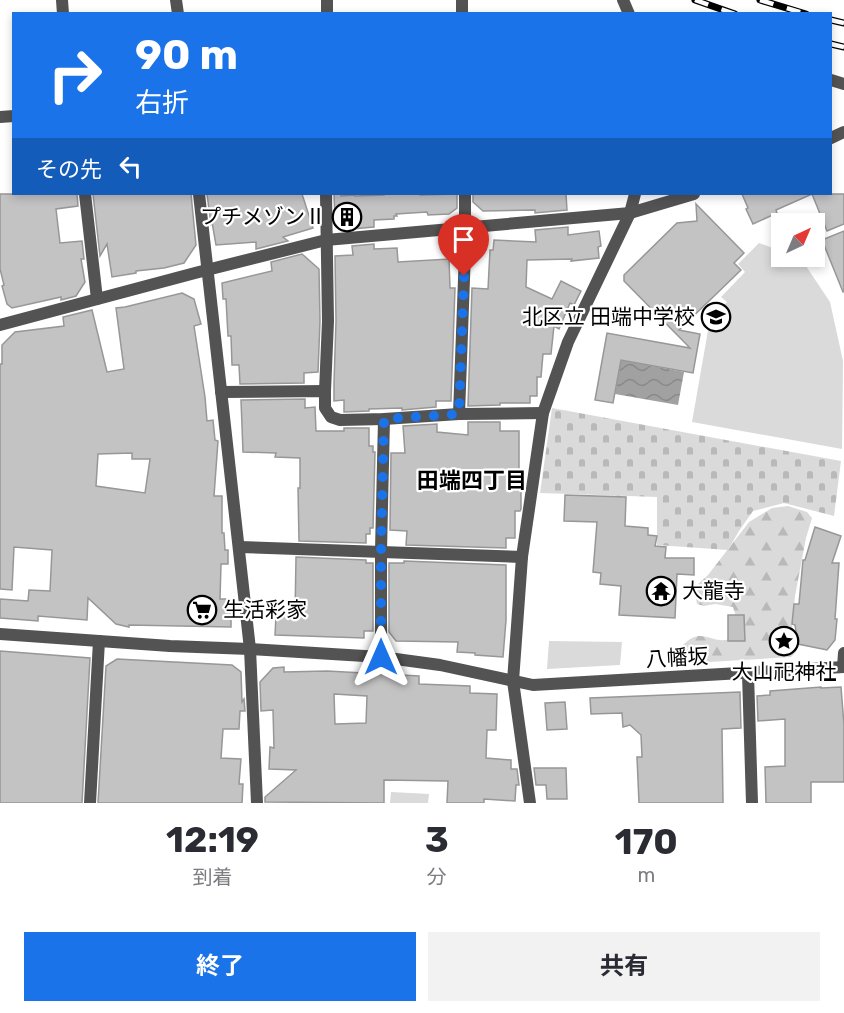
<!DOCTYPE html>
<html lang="ja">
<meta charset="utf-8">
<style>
:root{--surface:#fff;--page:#f2f2f3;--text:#2b2b33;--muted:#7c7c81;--accent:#1a73e8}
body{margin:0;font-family:Rubik,"Noto Sans JP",sans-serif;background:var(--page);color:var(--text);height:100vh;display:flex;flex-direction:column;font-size:22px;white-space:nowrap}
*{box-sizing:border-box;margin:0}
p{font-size:20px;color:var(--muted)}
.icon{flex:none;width:33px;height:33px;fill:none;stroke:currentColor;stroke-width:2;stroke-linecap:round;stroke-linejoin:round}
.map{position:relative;height:803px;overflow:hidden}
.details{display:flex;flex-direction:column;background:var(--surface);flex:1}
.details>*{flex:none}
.hud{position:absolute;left:12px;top:12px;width:820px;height:183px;border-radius:0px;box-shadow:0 3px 9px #0003;background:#1a73e8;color:#fff;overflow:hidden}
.needle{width:39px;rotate:44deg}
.controls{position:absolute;left:771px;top:213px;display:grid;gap:12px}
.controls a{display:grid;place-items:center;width:54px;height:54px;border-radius:0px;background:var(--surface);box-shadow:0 3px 9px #0003;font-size:30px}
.pin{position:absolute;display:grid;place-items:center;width:51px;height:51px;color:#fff;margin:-62px -26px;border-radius:50% 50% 50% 0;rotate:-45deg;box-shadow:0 0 6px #0007}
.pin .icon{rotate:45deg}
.me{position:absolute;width:66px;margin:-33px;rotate:0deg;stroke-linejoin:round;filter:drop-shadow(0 0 4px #0008)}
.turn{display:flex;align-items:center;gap:21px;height:126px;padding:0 24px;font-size:27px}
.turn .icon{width:78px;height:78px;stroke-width:2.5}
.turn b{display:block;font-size:42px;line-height:51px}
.then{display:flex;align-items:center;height:57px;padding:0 24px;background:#0003;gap:12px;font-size:22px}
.eta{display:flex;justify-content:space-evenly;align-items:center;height:102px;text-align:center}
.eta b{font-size:36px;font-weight:700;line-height:42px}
.cta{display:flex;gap:12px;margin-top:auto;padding:12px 24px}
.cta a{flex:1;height:69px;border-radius:0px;background:var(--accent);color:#fff;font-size:24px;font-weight:700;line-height:69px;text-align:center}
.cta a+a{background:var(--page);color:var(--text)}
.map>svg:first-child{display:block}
.green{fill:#dadada}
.forest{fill:url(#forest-firs)}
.cemetery{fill:url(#cemetery-stones)}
.water{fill:url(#water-waves)}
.building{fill:#c3c3c3;stroke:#979797;stroke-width:1.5;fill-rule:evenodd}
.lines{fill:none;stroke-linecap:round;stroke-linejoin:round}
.minor{stroke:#535353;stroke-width:12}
.tertiary{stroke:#535353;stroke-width:12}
.rail-casing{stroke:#000;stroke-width:7}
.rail{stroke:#fff;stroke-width:4.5;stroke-dasharray:14;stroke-linecap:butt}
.route{stroke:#1a73e8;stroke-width:10;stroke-dasharray:0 18}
.labels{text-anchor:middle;stroke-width:4.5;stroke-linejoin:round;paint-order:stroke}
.poi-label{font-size:21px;fill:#000;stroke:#fff;text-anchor:end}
.street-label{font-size:21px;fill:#000;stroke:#fff}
.neighbourhood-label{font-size:22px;font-weight:bold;fill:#000;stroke:#fff}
</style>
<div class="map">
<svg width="844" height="803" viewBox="0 0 844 803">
<defs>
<pattern id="forest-firs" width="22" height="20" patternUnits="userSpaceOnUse" patternTransform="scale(1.5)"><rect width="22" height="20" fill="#dadada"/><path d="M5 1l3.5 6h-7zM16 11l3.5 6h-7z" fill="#b9b9b9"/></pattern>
<pattern id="cemetery-stones" width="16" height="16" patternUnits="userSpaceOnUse" patternTransform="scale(1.5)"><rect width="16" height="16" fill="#dadada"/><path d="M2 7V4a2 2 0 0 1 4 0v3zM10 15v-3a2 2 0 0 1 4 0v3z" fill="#b9b9b9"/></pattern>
<pattern id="water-waves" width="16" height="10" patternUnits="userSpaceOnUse" patternTransform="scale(1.5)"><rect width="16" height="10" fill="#a1a1a1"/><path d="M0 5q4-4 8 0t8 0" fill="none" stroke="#898989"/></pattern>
</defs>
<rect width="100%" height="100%" fill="#fff"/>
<!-- green -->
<g class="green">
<path d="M759,243l22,8 1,5 10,1 12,6 26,39 13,59 -1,88 -150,-27 18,-103 17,-17 -6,-5 24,-25 -7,-8z"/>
<path d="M549,641l73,1 -2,23 -73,4z"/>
<path d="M391,792l38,2 -1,9h-38z"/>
</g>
<!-- forest -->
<path class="forest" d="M788,506l19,6 5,6 -6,20 -11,58 -3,32 4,24 -5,5 -99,6 -10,-7 -1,-9c22,-24 29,0 52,-9l4,-18 -4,-13 -18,-3 -11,2 -7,-2 -2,-11 2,-8 11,-10 41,-53 23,-14z"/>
<!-- cemetery -->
<path class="cemetery" d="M552,408l289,53 -7,55 -50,-13 -31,8 -14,20 -11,19 -71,-5v-48l-117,-4z"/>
<!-- water -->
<path class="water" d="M621,360l63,12 -6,33 -63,-11z"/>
<!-- building -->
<g class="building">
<path d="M0,194h77l1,12 -22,3 4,34 22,-2 2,18h-3l4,23 -9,14 -15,4v-3l-49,11 -5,-4 -5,-18 2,-1 -4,-16z"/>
<path d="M93,194h98l5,51 -12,18 -20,5 -28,3v2l-24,4 -5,-33 -7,12z"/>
<path d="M207,194h95l11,34 -30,9 5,4 -32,8v-7l-40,3 -4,-23 -1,2z"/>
<path d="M334,194h7v2l14,-1v1l29,-1v-1h36v1l37,-1v14l-8,6 -21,1 -1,-3 -31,2 1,2h-3v3l-20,1v7l-22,2v-5l-10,1 -7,-8z"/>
<path d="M473,194h93l1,16 -32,3v-3l-52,1 -10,-9z"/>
<path d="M742,194h102v30l-17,7 -15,-37 -36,16 1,3 -24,11 -7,-15 2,-1z"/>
<path d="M696,204l48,49 -10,10 7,7 -62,60 21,4 -7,39 -72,-13 -8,43 -18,-3 12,-67 83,15 -66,-67v-6l53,-52 20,-2z"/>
<path d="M568,227v8l31,-4 2,15 -3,1 1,11 -28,3 1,-2 -45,1 -1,27 26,12 9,-18 20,10 -7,14 -4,-2 -11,26 -5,-3 -3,28h-8l-2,23h-4v19h-7v7h-30v2l-32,1 4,-118 16,1 2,-39h3l1,-10 42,2 -1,-12z"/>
<path d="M844,231v60l-1,1 -21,-52z"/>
<path d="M374,244v5l23,-1 1,14 51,-3 1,29h5l-4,113h-15v6l-34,3v-2l-33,1v2l-25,1v-12l-10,1v-18l2,-62 -1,-65 18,-1 -1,-9z"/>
<path d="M302,254l17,15 1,52 -2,51 -14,1v10l-64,1 -1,-19h-7l-1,-29h-3l-2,-37h-3l-1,-16 50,-12 -1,-9z"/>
<path d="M182,293l12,6 7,25 -7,2 11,71 2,24 6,-1 2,20 3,1 -4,55h8v37h2l1,17h3v14h-7l-1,35h11v28l-102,-2v2l-13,-3 -28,-26 -1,22 -49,-4v5l-38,-3v-19l28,2 1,-11 21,1 2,-41 -38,-3 -2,43 -12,-1v-225h2v-19l13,-13 49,-6 -1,-9 29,-7 15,62 17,-3 -8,-61 9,-1zM132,453v6h18l-5,34 -49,-7 2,-32z"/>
<path d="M305,399v9l10,-1 1,24h28v-3h25v18h4v6h2l-2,76h-3v6h-4v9l-67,-2 -1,-53h2v-30l-25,-1 1,-4 -33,-1 -2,-52z"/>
<path d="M468,422h32v9h19v59h2v19l-1,2h-5v27h-9v10l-100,-3 1,-14 -17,-1 1,-77h14l-2,-27 34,-2v8l31,3z"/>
<path d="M565,495l61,2 -1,29 23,2v7l9,1 -2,10 11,1 -1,11h29v17l-17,-1 -2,44 -56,-3 2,-29 -21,-2 1,-11 -8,-1 4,-50 -33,-1z"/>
<path d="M815,527l26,9 -9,27h7l-4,56h2l-2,21 -8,10 -29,-6 -3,-19 -3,-1 2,-20h5l4,-44h2z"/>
<path d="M296,557l70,3v3h7v68h-9v7l-89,-3 1,-19h19z"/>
<path d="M404,561l102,4v55l-3,37 -28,-2v-2l-18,-1 1,-10 -62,-1 -7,-9v-69h15z"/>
<path d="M728,615h16l1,26h-17z"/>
<path d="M0,651l90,7 -8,145h-82z"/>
<path d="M117,659l115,6 9,7 1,30 2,-3 1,12h-5l-1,18h-16l-2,29 20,1 -2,25h4l-1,19h-144l8,-137z"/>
<path d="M284,667v5l43,-1 92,5v8l51,2v7l27,1 -1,36h-9l-1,28 25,2v9h6l2,16h-3l-1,16 -31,-2v4h-37l1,-22 -64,-1v23l-119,-1v-5l31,-27 -27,-1 1,-22 4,1 -1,-38 -12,1 -1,-29 13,-14zM334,694l33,2 -1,27 -31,1z"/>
<path d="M821,687v1l20,-1 3,38v57h-33v21h-45l-1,-36 20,-1v-47l-27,2 -1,-25 13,-1v-4z"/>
<path d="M740,692l1,36 -19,1 1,74h-84l-2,-46h5l-1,-22 -11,-10 -7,2 -1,-14 -31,1 -1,-16z"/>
<path d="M565,702l2,27 -20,1 -2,-27z"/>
<path d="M534,768h32l1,31h-20l-1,-14h-10z"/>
</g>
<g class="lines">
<!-- minor -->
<g class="minor">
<path d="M62,0l1,14"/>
<path d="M327,0v14"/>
<path d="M462,0v14"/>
<path d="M623,0l6,14"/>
<path d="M831,80l13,4"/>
<path d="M0,117l14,-1"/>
<path d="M831,138l13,-6"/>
<path d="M85,194l12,105"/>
<path d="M0,325l195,-52 131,-33 304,-27 64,-19"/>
<path d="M325,391l3,-70 -2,-127"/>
<path d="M221,392l104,-1v17l6,9 9,3 44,-1 75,-5 84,-1"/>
<path d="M459,414l6,-162v-58"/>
<path d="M239,547l283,10"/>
<path d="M381,657v-106l3,-132"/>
<path d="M843,667l1,-14"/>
<path d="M748,674l4,129"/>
<path d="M90,803l9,-162"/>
<path d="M530,803l-17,-122 9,-124 21,-144 25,-71 62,-129 5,-19"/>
</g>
<!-- tertiary -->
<g class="tertiary">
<path d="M176,0l2,14"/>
<path d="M199,194l51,455 7,154"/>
<path d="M0,634l170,12 80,3 131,8 59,8 93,20 311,-18"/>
</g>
<!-- rail casing -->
<g class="rail-casing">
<g id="rail">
<path d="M695,0l40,14"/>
<path d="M760,0l46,14"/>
<path d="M831,20l13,3"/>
<path d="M831,44l13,3"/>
</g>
</g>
<!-- rail -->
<use href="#rail" class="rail"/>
</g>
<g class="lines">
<!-- route -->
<path class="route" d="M381,657v-106l3,-132 75,-5 5,-138"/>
</g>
<!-- icons -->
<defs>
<g id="building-ring" transform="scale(1.5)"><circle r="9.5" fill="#fff" stroke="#000" stroke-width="1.5"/><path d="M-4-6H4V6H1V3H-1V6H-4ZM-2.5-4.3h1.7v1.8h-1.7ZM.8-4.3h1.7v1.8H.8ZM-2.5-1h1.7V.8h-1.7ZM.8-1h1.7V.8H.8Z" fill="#000"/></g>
<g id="school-ring" transform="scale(1.5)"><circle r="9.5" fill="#fff" stroke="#000" stroke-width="1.5"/><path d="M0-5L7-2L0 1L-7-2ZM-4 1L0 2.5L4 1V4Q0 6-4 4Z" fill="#000"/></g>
<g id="temple-ring" transform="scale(1.5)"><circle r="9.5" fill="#fff" stroke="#000" stroke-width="1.5"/><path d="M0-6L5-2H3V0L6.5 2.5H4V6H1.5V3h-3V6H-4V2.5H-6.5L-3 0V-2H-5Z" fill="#000"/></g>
<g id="supermarket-ring" transform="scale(1.5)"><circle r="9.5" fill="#fff" stroke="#000" stroke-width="1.5"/><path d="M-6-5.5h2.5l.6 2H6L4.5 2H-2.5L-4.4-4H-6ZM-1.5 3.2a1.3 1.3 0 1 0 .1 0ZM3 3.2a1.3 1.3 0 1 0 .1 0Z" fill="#000"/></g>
<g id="sight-ring" transform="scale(1.5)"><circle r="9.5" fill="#fff" stroke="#000" stroke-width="1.5"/><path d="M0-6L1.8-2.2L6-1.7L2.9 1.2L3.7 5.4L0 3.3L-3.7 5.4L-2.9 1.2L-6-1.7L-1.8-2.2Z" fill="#000"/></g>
</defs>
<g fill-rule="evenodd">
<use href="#building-ring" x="347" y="217"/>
<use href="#school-ring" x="716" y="317"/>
<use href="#temple-ring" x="661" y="591"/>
<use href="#supermarket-ring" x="202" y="610"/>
<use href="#sight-ring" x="784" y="641"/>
</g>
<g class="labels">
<!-- poi labels -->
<g class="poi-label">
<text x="326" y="224">プチメゾンⅡ</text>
<text x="695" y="324">北区立 田端中学校</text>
<text x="682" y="598" text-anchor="start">大龍寺</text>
<text x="223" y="617" text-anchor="start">生活彩家</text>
<text x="784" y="679" text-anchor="middle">大山祀神社</text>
</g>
<!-- street labels -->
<g class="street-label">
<text transform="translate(677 658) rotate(-3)" y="7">八幡坂</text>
</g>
<!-- neighbourhood labels -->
<g class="neighbourhood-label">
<text x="472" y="488">田端四丁目</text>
</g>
</g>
</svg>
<div class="controls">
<a><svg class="needle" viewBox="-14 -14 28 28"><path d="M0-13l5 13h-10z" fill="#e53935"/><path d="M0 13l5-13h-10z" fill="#7c7c81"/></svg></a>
</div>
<div class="pin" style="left:464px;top:276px;background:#d93025"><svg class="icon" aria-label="arrive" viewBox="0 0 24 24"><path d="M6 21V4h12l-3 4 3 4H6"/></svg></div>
<svg class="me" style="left:381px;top:657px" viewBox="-20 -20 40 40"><path d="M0-17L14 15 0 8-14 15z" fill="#1a73e8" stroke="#fff" stroke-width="4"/></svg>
<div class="hud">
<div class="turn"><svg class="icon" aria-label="right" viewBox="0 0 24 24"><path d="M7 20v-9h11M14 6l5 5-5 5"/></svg><div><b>90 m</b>右折</div></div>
<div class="then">その先<svg class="icon" aria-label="left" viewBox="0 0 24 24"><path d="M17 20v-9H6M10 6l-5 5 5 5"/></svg></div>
</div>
</div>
<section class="details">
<div class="eta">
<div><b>12:19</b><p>到着</p></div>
<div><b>3</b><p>分</p></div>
<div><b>170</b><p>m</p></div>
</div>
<div class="cta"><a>終了</a><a>共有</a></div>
</section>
